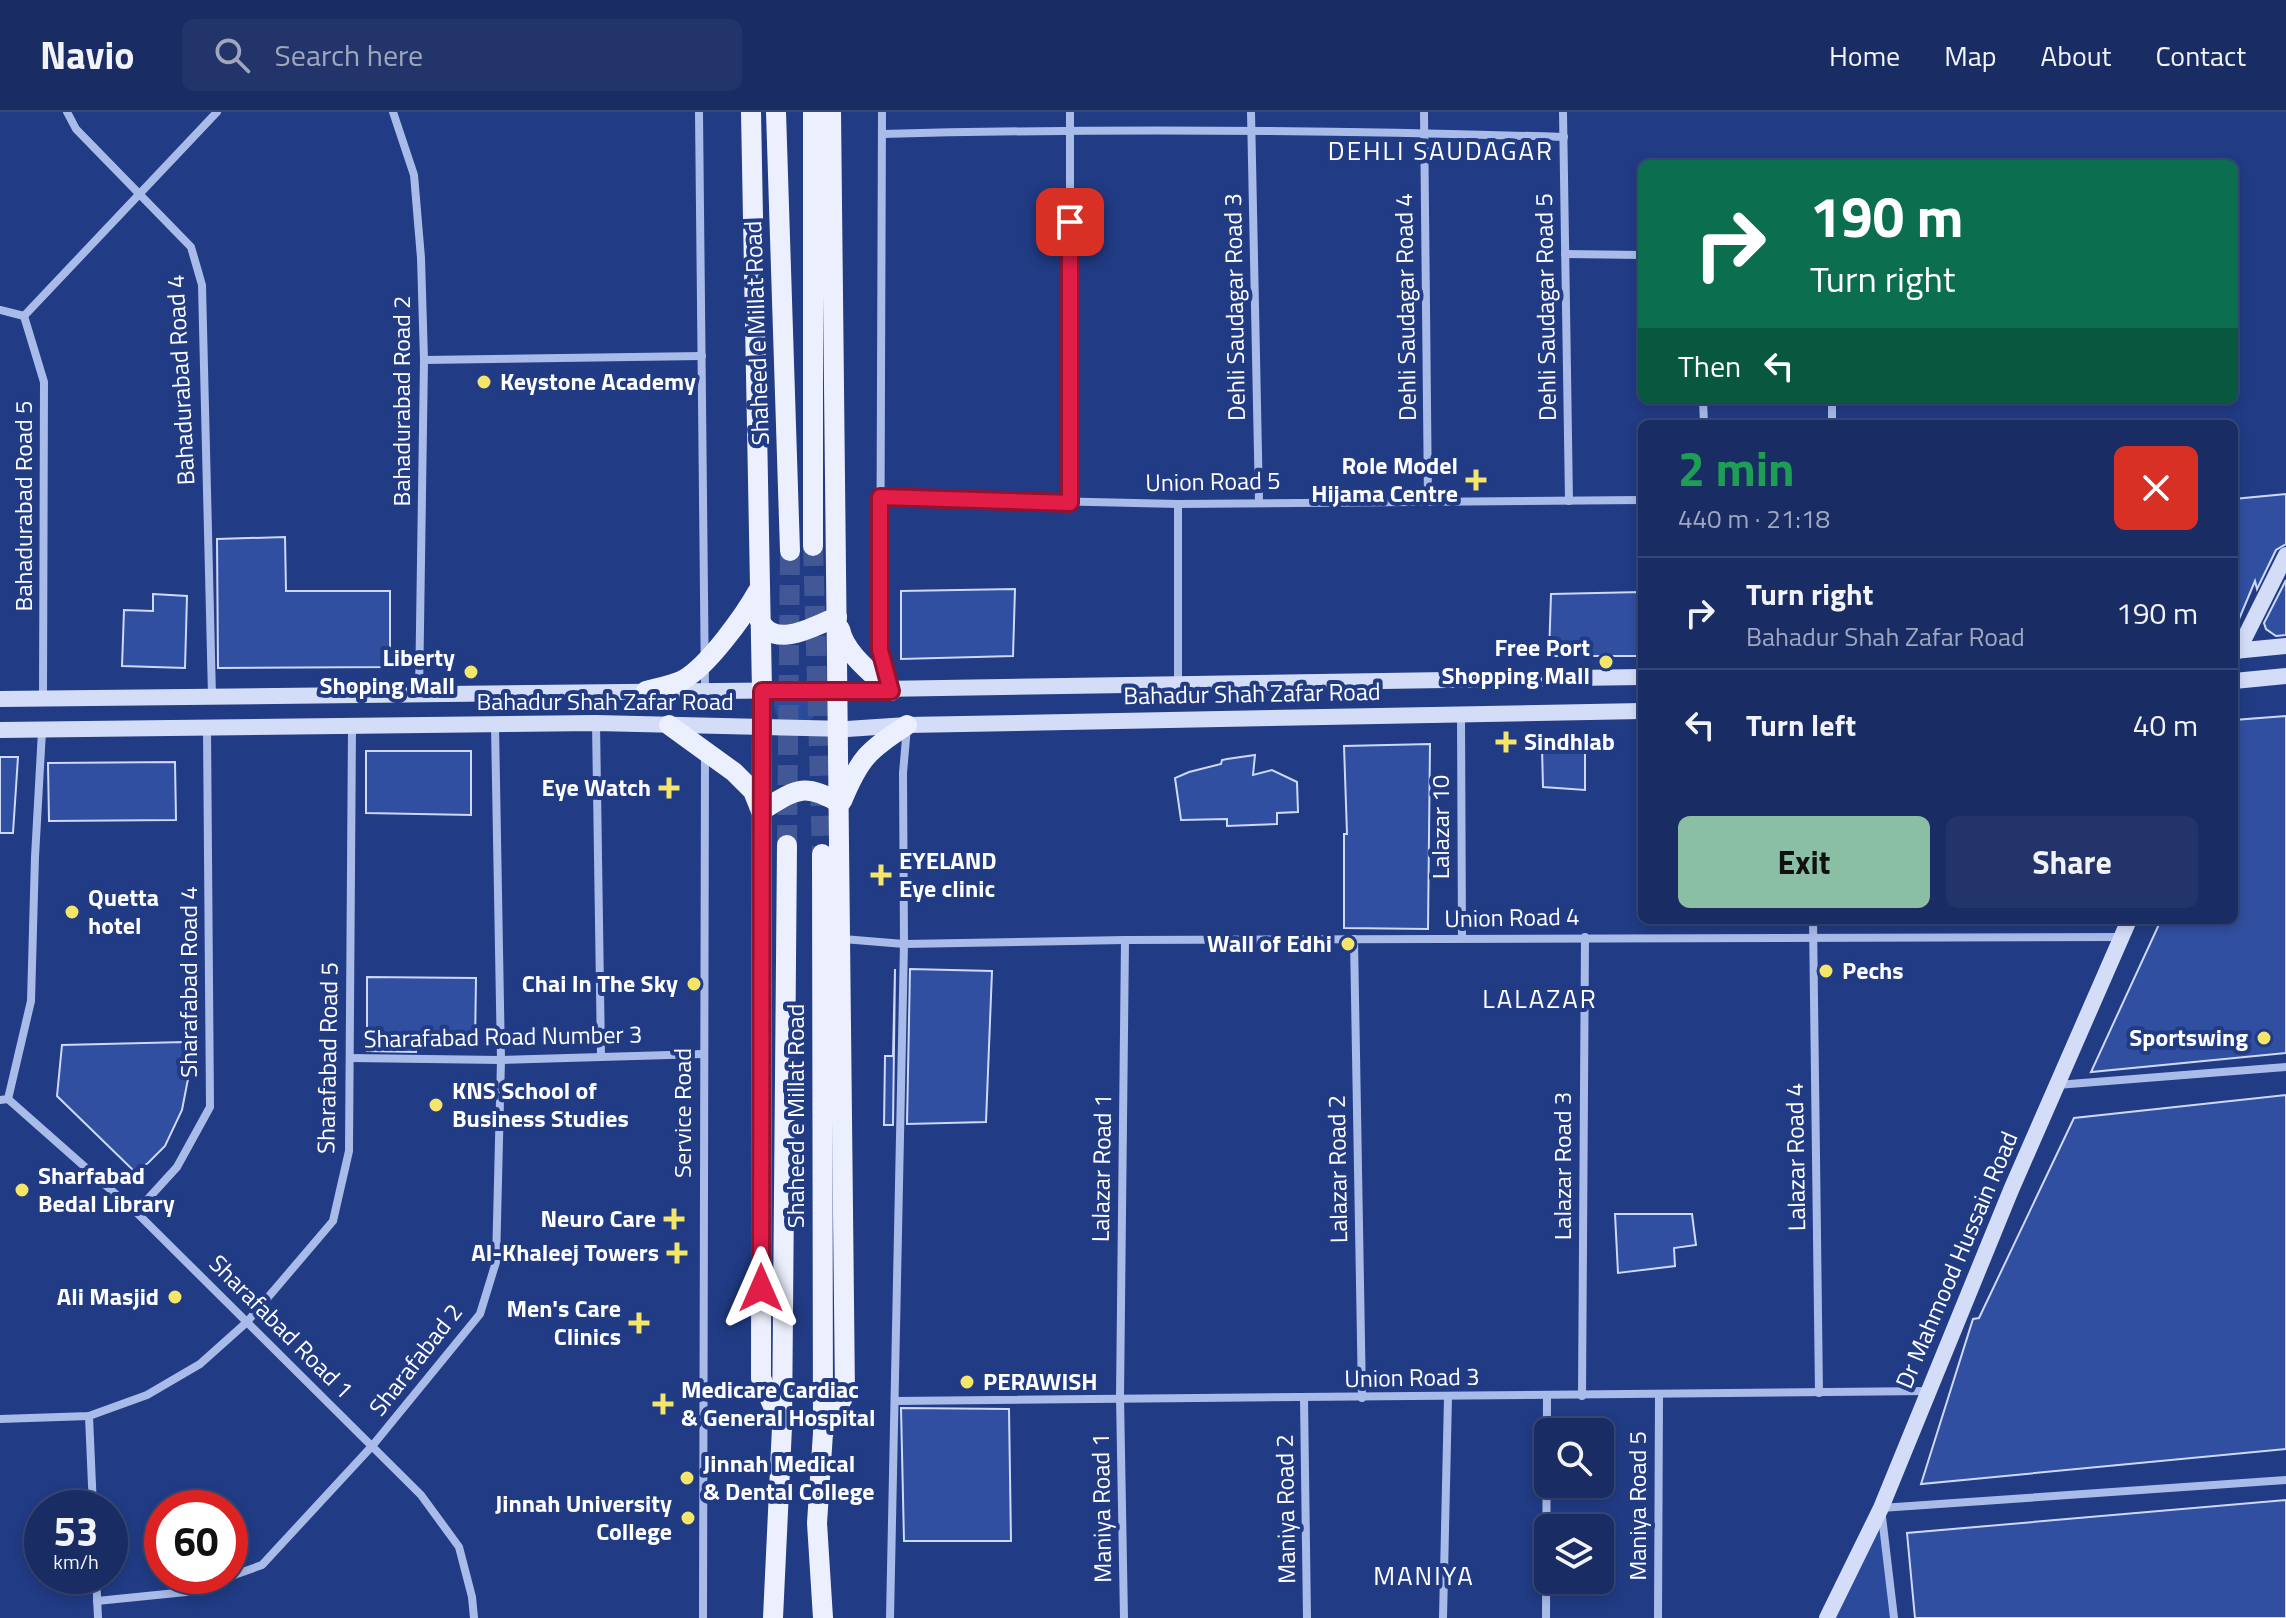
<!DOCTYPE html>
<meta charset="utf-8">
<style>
:root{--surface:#192c63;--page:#223469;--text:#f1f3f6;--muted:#9fa7be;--line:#374878;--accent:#8abfa5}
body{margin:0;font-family:"Titillium Web",sans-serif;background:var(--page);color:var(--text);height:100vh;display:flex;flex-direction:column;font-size:30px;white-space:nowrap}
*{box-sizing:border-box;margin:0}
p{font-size:26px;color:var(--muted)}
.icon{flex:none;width:44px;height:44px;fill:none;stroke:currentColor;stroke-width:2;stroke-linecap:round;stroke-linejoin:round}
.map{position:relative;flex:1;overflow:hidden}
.side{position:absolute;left:1638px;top:308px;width:600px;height:504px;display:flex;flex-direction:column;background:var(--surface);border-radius:12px;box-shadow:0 4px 12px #0003,0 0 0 2px var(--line)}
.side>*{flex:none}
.banner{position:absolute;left:1638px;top:48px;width:600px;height:244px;border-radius:12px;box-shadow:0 4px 12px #0003,0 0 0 2px var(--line);background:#0b6e4f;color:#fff;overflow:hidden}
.controls{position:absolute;left:1534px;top:1306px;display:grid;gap:16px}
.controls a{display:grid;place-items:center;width:80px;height:80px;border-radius:12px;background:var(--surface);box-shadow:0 4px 12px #0003,0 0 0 2px var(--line);font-size:40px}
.speed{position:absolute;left:24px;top:1378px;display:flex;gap:16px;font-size:40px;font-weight:700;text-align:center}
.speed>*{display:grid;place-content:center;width:104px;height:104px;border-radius:50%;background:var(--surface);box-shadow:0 4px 12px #0003,0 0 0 2px var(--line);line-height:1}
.speed small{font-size:20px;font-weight:400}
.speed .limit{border:12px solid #d22;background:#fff;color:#111}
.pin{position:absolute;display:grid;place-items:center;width:68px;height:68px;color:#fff;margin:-34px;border-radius:16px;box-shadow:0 4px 12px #0006}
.me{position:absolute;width:88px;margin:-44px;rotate:0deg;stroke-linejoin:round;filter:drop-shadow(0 0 6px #0008)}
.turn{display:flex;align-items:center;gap:28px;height:168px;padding:0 40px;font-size:36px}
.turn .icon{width:104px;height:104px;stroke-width:2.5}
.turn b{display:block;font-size:56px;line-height:68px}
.then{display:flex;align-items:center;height:76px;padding:0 40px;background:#0003;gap:16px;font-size:30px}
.round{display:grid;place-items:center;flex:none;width:84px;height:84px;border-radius:12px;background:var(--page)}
.head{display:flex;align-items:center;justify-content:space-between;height:136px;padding:0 40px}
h1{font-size:48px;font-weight:700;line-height:60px;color:#1e9e55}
.button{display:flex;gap:16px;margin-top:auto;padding:16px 40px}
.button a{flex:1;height:92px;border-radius:12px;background:var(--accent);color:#111;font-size:32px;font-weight:700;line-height:92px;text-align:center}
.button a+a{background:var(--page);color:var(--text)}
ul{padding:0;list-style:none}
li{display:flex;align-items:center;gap:24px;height:112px;padding:0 40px;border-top:2px solid var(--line)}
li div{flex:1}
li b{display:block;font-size:30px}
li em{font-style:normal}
header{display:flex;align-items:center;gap:48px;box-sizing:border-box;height:112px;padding:0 40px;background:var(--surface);border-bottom:2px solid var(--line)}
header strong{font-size:38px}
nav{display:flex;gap:44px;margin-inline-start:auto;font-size:28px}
.search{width:560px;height:72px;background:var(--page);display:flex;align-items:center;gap:20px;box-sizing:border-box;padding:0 28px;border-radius:12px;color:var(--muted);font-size:30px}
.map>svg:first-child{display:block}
.green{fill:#2b4a9c}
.building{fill:#314fa1;stroke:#cdd9f7;stroke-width:2}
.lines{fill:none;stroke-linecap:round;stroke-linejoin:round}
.primary-tunnel{stroke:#425896;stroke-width:20;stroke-dasharray:20 10;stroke-linecap:butt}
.street{stroke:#a9bbe9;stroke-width:8}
.secondary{stroke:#d4ddf7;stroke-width:16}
.primary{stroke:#ecf0fe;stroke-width:20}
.route-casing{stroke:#92132f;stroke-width:20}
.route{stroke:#e11d48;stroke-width:14}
.poi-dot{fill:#f5e66a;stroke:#213b84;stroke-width:3}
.labels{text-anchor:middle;stroke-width:8;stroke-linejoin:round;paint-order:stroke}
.street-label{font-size:24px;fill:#fff;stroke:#213b84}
.poi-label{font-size:24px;font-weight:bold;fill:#fff;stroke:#213b84;text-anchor:end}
.neighbourhood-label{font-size:26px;letter-spacing:2px;fill:#fff;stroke:#213b84}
</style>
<header>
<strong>Navio</strong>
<div class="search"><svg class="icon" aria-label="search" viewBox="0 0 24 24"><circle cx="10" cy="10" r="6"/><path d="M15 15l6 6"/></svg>Search here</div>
<nav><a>Home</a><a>Map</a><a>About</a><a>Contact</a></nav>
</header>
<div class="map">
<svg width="2286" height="1506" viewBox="0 0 2286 1506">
<rect width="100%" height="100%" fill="#213b84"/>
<!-- green -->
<g class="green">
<circle cx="796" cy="592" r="22"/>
<path d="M1881,1396l13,110h-58z"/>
</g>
<!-- building -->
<g class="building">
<path d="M2286,382v50l-10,6 -19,39 -2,-8 -21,50v-132z"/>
<path d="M285,425l1,54h104v76l-172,1 -1,-129z"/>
<path d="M2286,468v55l-10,1 -10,-7 -2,-6z"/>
<path d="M1015,477l-2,67 -112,3v-68z"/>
<path d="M1642,480v64h-93l2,-62z"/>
<path d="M153,482l34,2 -2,72 -63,-2 2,-56 29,1z"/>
<path d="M2286,604v337l-195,19 70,-152h73v-200z"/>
<path d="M1430,632l-2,185 -84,-1v-94h3l-3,-88z"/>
<path d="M1585,634v44l-42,-3 -1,-39z"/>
<path d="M366,639h105v64l-105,-2z"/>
<path d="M1255,643l-2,20 19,-5 25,12 1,30 -21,1v11l-50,2v-7l-46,1 -6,-42 14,-6 32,-8 1,-4 5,-1z"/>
<path d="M0,645h18l-5,76h-13z"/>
<path d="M175,650l1,58 -127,1 -1,-58z"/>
<path d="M895,857l-2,156h-9l1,-69h8z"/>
<path d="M910,857l82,2 -6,151 -79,2z"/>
<path d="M367,865l109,1 -1,68h-59v6l-49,-1z"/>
<path d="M185,930l3,37 -6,31 -17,36 -17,17 -13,9 -78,-76 5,-51z"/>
<path d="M2286,983v354l-365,35 52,-165 6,-1 95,-200z"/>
<path d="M1615,1102h77l4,31 -22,3 1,18 -57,7z"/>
<path d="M901,1296l108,1 2,132h-107z"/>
<path d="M2286,1388v118h-371l-8,-85z"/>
</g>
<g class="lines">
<!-- primary-tunnel -->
<g class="primary-tunnel">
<path d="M813,434l9,308"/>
<path d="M787,733l3,-294"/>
</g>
<!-- street -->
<g class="street">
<path d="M67,0l9,17 115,118 11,38 10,411"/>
<path d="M393,0l21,63 7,83 3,102 -5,334"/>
<path d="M699,0l6,578"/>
<path d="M882,0l-2,538 8,32"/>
<path d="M1070,0v391"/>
<path d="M1251,0l8,390"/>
<path d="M1424,0l4,389"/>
<path d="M1563,0l6,389"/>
<path d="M882,22c227,-6 454,-4 682,3"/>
<path d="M1565,142l77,1"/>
<path d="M0,198l24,6"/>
<path d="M24,204l20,66 -1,317"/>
<path d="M24,204l193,-204"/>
<path d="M424,248l278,-4"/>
<path d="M1703,288l1,24"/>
<path d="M1832,288v24"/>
<path d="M880,385l298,7 464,-4"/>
<path d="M1178,392v181"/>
<path d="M1461,603l1,224"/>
<path d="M596,611l5,332"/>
<path d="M1813,808l6,473"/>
<path d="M843,827l61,5 221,-4 996,-3"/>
<path d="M1354,827l8,459"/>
<path d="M350,946l151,2 202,-6"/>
<path d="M2057,973l229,-18"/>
<path d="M8,987l128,113 285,283 38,52 13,50 2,21"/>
<path d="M0,988l8,-1 23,-98 4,-144 7,-126"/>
<path d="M136,1100l41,-45 33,-60 -3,-379"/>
<path d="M1582,1284l3,-459"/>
<path d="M1304,1287l3,219"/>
<path d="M895,1289l1033,-10"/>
<path d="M89,1304l4,92"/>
<path d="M0,1307l89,-3 58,-21 53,-31 47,-42 86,-101 16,-70 3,-424"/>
<path d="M96,1464l2,42"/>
<path d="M97,1489l89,-9 76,-27 111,-120 107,-131 16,-52 5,-202 -6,-334"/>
<path d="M703,1506l2,-865"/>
<path d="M890,1506l14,-674 -1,-171 4,-46"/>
<path d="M1124,1506l-4,-221 5,-457"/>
<path d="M1443,1506l5,-221"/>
<path d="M1546,1506l1,-222"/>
<path d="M1658,1506l1,-224"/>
<path d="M1894,1506l-13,-110 405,-28"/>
</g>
<!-- secondary -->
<g class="secondary">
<path d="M2234,539l52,-5"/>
<path d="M2238,539l48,-96"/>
<path d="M2234,569l52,-5"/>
<path d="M0,587c547,-4 1095,-13 1642,-22"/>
<path d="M0,618l596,-7 251,6 60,-4 735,-14"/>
<path d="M1827,1506l54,-110 130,-318 118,-270"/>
</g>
<!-- primary -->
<g class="primary">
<path d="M751,0l11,579 -1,687 21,49"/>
<path d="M776,0l14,439"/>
<path d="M813,0v434"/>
<path d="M759,507c15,32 54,7 78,-2"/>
<path d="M840,517c5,25 33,45 51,62"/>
<path d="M646,579c11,-3 26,-6 37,-11 25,-14 61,-64 75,-89"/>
<path d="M669,613l65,47 19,19 8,20c33,-20 42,-30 78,-8"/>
<path d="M842,689c18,-44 26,-50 65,-76"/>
<path d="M822,742l1,579 -6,90 6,95"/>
<path d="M823,1321l22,-39 -14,-1282"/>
<path d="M773,1506l9,-191 5,-582"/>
</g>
</g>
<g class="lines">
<!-- route casing -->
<g class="route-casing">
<path id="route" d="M761,1176l1,-597h129l-11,-41v-153l190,6v-281"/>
</g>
<!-- route -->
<use href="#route" class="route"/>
</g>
<!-- markers -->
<g class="poi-dot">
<circle cx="484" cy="270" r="8"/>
<path d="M1472 356h8v8h8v8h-8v8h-8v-8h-8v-8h8z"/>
<circle cx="1606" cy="550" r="8"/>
<circle cx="471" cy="560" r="8"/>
<path d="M1502 618h8v8h8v8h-8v8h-8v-8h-8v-8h8z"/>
<path d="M665 664h8v8h8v8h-8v8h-8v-8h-8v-8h8z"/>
<path d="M877 751h8v8h8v8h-8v8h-8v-8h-8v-8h8z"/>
<circle cx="72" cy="800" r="8"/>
<circle cx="1348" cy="832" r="8"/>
<circle cx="1826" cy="859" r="8"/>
<circle cx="694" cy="872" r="8"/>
<circle cx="2264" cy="926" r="8"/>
<circle cx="436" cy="993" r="8"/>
<circle cx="22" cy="1078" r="8"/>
<path d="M670 1095h8v8h8v8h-8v8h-8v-8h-8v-8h8z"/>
<path d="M673 1129h8v8h8v8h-8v8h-8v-8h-8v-8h8z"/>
<circle cx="175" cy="1185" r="8"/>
<path d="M635 1199h8v8h8v8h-8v8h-8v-8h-8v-8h8z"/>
<circle cx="967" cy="1270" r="8"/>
<path d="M659 1280h8v8h8v8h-8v8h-8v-8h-8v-8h8z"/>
<circle cx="687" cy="1366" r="8"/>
<circle cx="688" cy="1406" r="8"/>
</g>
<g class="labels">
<!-- street labels -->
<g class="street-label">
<text transform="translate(1235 195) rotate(-91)" y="8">Dehli Saudagar Road 3</text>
<text transform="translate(1406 195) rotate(-91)" y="8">Dehli Saudagar Road 4</text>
<text transform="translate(1546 195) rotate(-91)" y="8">Dehli Saudagar Road 5</text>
<text transform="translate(757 221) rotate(-92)" y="8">Shaheed e Millat Road</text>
<text transform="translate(181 268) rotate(-93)" y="8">Bahadurabad Road 4</text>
<text transform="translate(402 289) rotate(-90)" y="8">Bahadurabad Road 2</text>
<text transform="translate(1213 370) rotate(-1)" y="8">Union Road 5</text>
<text transform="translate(24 394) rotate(-90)" y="8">Bahadurabad Road 5</text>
<text transform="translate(1252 582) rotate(-1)" y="8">Bahadur Shah Zafar Road</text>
<text x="605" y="598">Bahadur Shah Zafar Road</text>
<text transform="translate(1441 715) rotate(-90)" y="8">Lalazar 10</text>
<text transform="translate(1512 806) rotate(-1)" y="8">Union Road 4</text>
<text transform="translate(189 870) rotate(-90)" y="8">Sharafabad Road 4</text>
<text transform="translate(503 925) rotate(-1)" y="8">Sharafabad Road Number 3</text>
<text transform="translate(328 946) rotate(-89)" y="8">Sharafabad Road 5</text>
<text transform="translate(683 1001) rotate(-90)" y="8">Service Road</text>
<text transform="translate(796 1004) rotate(-90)" y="8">Shaheed e Millat Road</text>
<text transform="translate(1796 1045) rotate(-91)" y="8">Lalazar Road 4</text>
<text transform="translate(1563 1054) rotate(-90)" y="8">Lalazar Road 3</text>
<text transform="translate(1102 1056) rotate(-89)" y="8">Lalazar Road 1</text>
<text transform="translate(1338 1057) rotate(-91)" y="8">Lalazar Road 2</text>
<text transform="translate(1957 1148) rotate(-67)" y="8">Dr Mahmood Hussain Road</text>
<text transform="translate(281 1215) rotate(45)" y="8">Sharafabad Road 1</text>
<text transform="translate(416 1248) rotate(-52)" y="8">Sharafabad 2</text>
<text transform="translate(1412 1266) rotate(-1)" y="8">Union Road 3</text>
<text transform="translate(1638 1394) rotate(-90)" y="8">Maniya Road 5</text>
<text transform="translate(1102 1396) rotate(-91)" y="8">Maniya Road 1</text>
<text transform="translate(1286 1397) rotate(-91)" y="8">Maniya Road 2</text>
</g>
<!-- poi labels -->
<g class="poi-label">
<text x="500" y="278" text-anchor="start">Keystone Academy</text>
<text x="1458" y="362">Role Model<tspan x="1458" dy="28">Hijama Centre</tspan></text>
<text x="1590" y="544">Free Port<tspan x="1590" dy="28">Shopping Mall</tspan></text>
<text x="455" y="554">Liberty<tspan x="455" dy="28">Shoping Mall</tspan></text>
<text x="1524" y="638" text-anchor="start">Sindhlab</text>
<text x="651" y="684">Eye Watch</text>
<text x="899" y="757" text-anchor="start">EYELAND<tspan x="899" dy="28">Eye clinic</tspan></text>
<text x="88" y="794" text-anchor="start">Quetta<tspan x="88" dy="28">hotel</tspan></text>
<text x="1332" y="840">Wall of Edhi</text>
<text x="1842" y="867" text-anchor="start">Pechs</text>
<text x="678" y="880">Chai In The Sky</text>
<text x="2248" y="934">Sportswing</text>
<text x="452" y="987" text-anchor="start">KNS School of<tspan x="452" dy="28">Business Studies</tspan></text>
<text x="38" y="1072" text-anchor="start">Sharfabad<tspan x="38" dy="28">Bedal Library</tspan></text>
<text x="656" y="1115">Neuro Care</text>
<text x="659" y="1149">Al-Khaleej Towers</text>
<text x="159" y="1193">Ali Masjid</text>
<text x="621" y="1205">Men's Care<tspan x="621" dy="28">Clinics</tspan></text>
<text x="983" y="1278" text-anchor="start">PERAWISH</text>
<text x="681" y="1286" text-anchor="start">Medicare Cardiac<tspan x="681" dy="28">&amp; General Hospital</tspan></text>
<text x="703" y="1360" text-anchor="start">Jinnah Medical<tspan x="703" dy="28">&amp; Dental College</tspan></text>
<text x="672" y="1400">Jinnah University<tspan x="672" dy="28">College</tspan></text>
</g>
<!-- neighbourhood labels -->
<g class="neighbourhood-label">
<text x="1441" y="48">DEHLI SAUDAGAR</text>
<text x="1540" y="896">LALAZAR</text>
<text x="1424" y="1473">MANIYA</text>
</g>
</g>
</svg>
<div class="controls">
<a><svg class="icon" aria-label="search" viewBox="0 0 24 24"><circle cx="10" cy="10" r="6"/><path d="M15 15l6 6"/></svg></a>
<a><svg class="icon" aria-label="layers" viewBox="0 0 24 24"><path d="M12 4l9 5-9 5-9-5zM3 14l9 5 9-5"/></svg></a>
</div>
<div class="speed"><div>53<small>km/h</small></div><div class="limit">60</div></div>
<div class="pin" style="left:1070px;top:110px;background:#d93025"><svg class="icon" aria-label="arrive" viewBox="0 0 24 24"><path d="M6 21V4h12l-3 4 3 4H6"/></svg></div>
<svg class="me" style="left:761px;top:1176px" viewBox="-20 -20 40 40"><path d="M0-17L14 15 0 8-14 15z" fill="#e11d48" stroke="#fff" stroke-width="4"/></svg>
<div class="banner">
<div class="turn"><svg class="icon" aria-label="right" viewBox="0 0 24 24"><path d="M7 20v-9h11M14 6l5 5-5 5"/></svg><div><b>190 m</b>Turn right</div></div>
<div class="then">Then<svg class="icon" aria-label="left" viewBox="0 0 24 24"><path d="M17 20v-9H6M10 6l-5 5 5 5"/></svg></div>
</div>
<section class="side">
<div class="head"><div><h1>2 min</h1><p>440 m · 21:18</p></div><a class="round" style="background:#d93025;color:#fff"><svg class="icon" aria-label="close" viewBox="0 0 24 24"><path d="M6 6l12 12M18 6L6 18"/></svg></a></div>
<ul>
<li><svg class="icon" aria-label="right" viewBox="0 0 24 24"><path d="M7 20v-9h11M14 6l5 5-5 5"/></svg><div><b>Turn right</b><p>Bahadur Shah Zafar Road</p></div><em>190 m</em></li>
<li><svg class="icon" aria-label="left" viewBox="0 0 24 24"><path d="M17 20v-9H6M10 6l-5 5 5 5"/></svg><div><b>Turn left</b></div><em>40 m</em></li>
</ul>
<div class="button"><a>Exit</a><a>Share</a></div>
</section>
</div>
